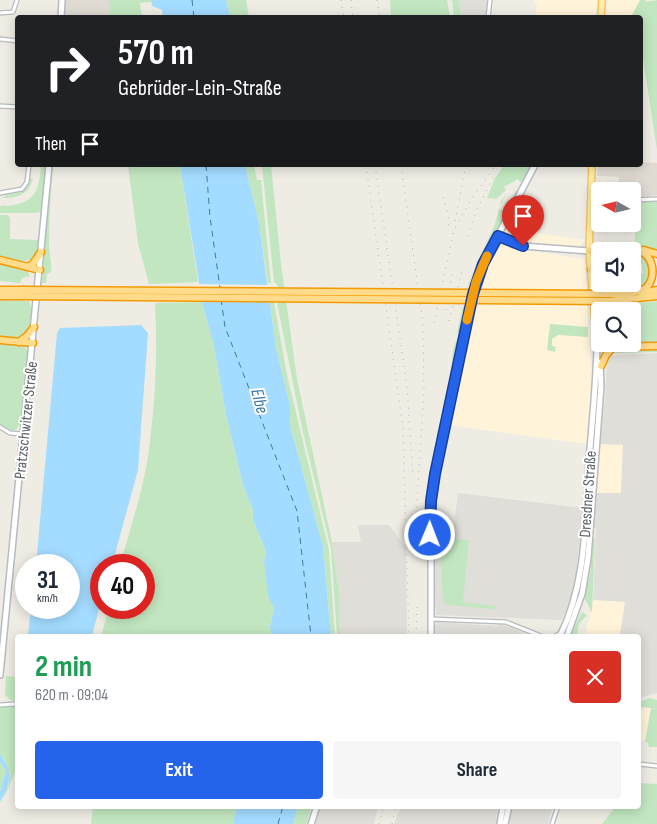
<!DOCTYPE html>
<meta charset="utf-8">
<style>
:root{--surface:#fff;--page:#f6f6f7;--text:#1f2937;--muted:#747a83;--accent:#2563eb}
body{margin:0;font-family:"Sofia Sans Condensed",sans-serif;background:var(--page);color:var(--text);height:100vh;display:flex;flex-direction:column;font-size:19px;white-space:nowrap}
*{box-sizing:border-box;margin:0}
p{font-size:16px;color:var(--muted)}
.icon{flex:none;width:28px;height:28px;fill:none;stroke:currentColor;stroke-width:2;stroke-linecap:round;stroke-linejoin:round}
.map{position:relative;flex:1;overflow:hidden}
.details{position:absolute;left:15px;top:634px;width:626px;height:175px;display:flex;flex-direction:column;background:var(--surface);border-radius:5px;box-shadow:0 2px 12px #0003}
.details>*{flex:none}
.hud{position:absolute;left:15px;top:15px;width:628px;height:152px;border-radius:5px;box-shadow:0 2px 12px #0003;background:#202124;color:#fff;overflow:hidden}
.needle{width:32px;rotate:278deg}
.controls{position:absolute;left:591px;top:182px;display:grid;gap:10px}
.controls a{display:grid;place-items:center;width:50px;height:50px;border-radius:5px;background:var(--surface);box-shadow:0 2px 12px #0003;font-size:25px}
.speed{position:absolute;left:15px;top:554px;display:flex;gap:10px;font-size:25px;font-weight:700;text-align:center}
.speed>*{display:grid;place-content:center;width:65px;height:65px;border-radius:50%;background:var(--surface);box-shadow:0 2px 12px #0003;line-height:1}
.speed small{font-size:12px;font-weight:400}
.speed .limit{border:8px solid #d22;background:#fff;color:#111}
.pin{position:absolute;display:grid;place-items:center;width:42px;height:42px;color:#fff;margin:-51px -21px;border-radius:50% 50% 50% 0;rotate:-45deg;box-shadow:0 0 5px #0007}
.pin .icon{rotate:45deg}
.me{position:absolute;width:55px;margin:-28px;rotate:1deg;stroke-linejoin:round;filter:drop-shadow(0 0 4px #0008)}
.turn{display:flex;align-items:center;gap:18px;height:105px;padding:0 20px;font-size:22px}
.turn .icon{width:65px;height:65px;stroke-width:2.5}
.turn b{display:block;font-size:35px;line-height:42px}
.then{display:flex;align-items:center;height:48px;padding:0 20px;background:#0003;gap:10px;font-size:19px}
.round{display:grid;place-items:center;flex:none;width:52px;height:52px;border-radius:5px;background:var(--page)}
.head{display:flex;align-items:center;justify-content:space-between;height:85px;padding:0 20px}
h1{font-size:30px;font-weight:700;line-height:38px;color:#1e9e55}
.cta{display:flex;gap:10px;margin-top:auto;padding:10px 20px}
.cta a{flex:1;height:58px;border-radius:5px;background:var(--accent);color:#fff;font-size:20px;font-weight:700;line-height:58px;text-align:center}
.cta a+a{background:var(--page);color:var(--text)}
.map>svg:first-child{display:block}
.commercial{fill:#fff4da}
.industrial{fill:#e0ded8}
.education{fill:#dfdbd2}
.green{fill:#c2e7c0}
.water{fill:#a4dcff}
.pier{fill:#efece4}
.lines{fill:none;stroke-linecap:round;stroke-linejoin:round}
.ferry{stroke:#3c78ab;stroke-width:1;stroke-dasharray:6 5;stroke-linecap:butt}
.street-casing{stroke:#b7babe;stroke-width:5.5}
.secondary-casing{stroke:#b8bbc1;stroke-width:8}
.primary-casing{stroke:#f5c057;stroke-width:8}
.highway-casing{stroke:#f39a00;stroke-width:9}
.street{stroke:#fff;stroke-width:3}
.secondary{stroke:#fff;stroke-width:5}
.primary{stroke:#ffeda9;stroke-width:5.5}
.highway{stroke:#ffdb8b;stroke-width:6}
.rail{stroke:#b3b4b5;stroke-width:1;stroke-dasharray:1 6;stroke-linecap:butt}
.highway-bridge-casing{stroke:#f39a00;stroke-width:9;stroke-linecap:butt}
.highway-bridge{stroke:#ffdb8b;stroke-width:6}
.route-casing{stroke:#184099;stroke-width:12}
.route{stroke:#2563eb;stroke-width:9}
.slow{stroke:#f59e0b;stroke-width:9}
.labels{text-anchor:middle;stroke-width:4;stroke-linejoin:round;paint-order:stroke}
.street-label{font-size:16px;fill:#5c6165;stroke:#fff}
.water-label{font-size:18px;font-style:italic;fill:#3c78ab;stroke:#fff}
</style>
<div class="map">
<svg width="657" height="824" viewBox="0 0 657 824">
<rect width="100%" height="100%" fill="#efece4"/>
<!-- commercial -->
<g class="commercial">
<path d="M535,0h62l-2,17h-60l2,-13 -2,-1z"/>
<path d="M608,0h32l-9,17 -25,1z"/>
<path d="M506,227l38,7 40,6 -4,7 -4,2 -53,-5 -19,-8z"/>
<path d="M501,243l30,8 53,8 8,119 -5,66 -139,-19 32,-142 8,-22 9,-17z"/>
<path d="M599,444l24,1 -2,48h-25z"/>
<path d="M595,541l30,60 -5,35h-35l8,-36z"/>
<path d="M639,707l12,1 -6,34 -6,-1z"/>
</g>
<!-- industrial -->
<g class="industrial">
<path d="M459,0h30l-3,17h-25z"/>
<path d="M657,353v340l-18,5v-62h-19l5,-34 -32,-2 3,-72h-2l2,-35h25l2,-48 -24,-1 6,-44 2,-41 3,-3z"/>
<path d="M458,493l125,15 -7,68 -5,21 -9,23 -126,-5v-8h-2l-1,-71 20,-3z"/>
<path d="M358,525h31l17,23 1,88h-67l-1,-45 -7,-49h29z"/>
<path d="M436,622l62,4 1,-2 12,3 18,9h-96z"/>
<path d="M318,806h60l-4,18h-62z"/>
<path d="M401,806h97l-2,11 2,1 -1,6h-103z"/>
<path d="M511,806h42l-5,18h-41z"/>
</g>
<!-- education -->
<g class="education">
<path d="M65,0h44l1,17 -47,1z"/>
<path d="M640,162l17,1v32l-24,3 -1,-7h-13v-14l-22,-1 1,-11h42z"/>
</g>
<!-- green -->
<g class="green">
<path d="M109,0h42v2l-11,1 2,14 -32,1z"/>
<path d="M226,0h20l3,17h-19z"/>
<path d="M390,0h57l3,17h-59z"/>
<path d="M452,0h7l2,17h-7z"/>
<path d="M640,0h6v2l11,-2v150l-17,-111v-21l-9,-1z"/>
<path d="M41,165h6l-5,46 -5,2h-37v-7h3v-2l2,2c29,-2 34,-13 36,-41z"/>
<path d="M51,165h2c-2,27 -4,53 -4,79 0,9 3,19 2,28l-4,2 -1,9h-4z"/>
<path d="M128,165h52l18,117 -49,2 -11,-41z"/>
<path d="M245,165h9l3,15h4l10,103h-3l-9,-60z"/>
<path d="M262,165h9l10,99 16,115 35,163 7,49 1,45h-3l-6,-87 -29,-121 -25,-125 2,-3 -2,-16 -3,-2z"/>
<path d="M533,165l-8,15 -5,2 -2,-3 -14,8 2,3 -10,9 -9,-1 8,-20 8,-11z"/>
<path d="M33,178c-4,18 -17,20 -33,20l5,-1v-2c13,-1 20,-4 24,-16z"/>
<path d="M516,190l2,3 -34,64 -11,28h-5l27,-61 6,-23 6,-8 -8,15 3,2 5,-9 3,1z"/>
<path d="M657,200v53l-23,-6 2,-26h-3l-1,-19z"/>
<path d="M0,215h8l2,3v21l30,1 -3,14 -2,-1 -5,7 -10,2 -20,-5z"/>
<path d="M633,253l9,1 11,10 -5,20 -12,5 -23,2 14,-7h5l1,-3 10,-8 -1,-9 -9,-6z"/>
<path d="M633,261l5,2 3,6 -2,6 -6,4z"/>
<path d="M0,264l28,8 2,4 -8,2 -2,5 -20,-2z"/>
<path d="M0,300l29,1 4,13 -4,17 -8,7h-21z"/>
<path d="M657,301v41l-24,1 -1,-32h-32v-4z"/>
<path d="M202,302l12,44 12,69 17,70 10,25v10l13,31 -2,11 10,46 -4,19 2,9h-171l8,-28h35v-43h-24c10,-36 22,-72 28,-108 7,-51 10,-103 7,-154z"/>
<path d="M270,302h4l13,73 42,175 6,86h-4l-8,-90 -33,-121v-19l-14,-58z"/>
<path d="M463,306h5l-5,23 -6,4z"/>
<path d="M550,324l38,3v10l-30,-2 -6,4v7l4,1 -1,5 -8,-2z"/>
<path d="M462,333l-8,37c-5,-9 0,-31 8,-37z"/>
<path d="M0,343l21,2 7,5 -6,73 -7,7h-7l-8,-6z"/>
<path d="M657,350v2l-46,1 4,-2z"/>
<path d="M451,372l2,4 -20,95 -3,-1z"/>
<path d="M447,538l22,2 -6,62 33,4 -1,3 -47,-4 -5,-4 -3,-56z"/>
<path d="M595,538l-3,75 -8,-16 6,-24 3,-34z"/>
<path d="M582,612l5,3 -8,9 -2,12h-8z"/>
<path d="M6,676l11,1v25l-8,-3 -4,-4z"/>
<path d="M650,698l7,2v47h-8l-1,-4 -3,-1 6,-34 -12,-1v-5z"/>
<path d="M17,705v63l-17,39 9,-24 -4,-22 -5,-7v-47z"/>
<path d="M0,762l6,9 -6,20z"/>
<path d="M639,783l18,1v40h-55l14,-18h23z"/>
<path d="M93,806h144l-4,18h-142z"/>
<path d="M298,806h14l-6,18h-13z"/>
</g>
<!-- water -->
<g class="water">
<path d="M151,0h75l4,17h-67l-1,-7 -10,-4z"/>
<path d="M180,165h65l14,58 17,125 14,58v19l33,121 8,90h-59l-2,-9 4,-19 -6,-12 -4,-34 2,-11 -13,-31v-10l-10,-25 -17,-70 -12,-69 -12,-44z"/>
<path d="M141,325l7,8 -10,137 -26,95h-11v36l-9,35h-64l3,-28h38v-43h-33l21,-232 3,-5z"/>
<path d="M0,754c13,18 11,30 0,48v-11l6,-20 -6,-9z"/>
<path d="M237,806h61l-5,18h-60z"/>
</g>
<!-- pier -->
<path class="pier" d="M196,284l75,1 2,17h-74z"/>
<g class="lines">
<!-- ferry -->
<g class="ferry">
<path d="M192,0l2,18"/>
<path d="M206,165l4,52 10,71"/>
<path d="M221,299l4,28 72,184 14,125"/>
<path d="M278,824l5,-18"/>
</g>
<!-- street casing -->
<g class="street-casing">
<g id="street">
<path d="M0,13l13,-1 4,-12"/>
<path d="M488,18l2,-18"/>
<path d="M0,39l18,2"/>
<path d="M0,106l18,1"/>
<path d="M0,193l22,-4 5,-7 2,-17"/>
<path d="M591,200h9"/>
<path d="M632,200l25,-1"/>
<path d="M0,427l10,6 12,1"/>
<path d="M431,619l75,3 35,14"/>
<path d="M555,636l6,-3"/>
<path d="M0,705l14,-1"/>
<path d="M639,764l18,2"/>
<path d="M552,824l6,-18"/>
</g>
</g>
<!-- secondary casing -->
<g class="secondary-casing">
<g id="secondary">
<path d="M61,18l1,-18"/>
<path d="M498,236l25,10 66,5"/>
<path d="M431,636v-135l38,-193 14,-44 52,-99"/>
<path d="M560,636c27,-54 25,-115 29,-175 3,-38 7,-75 8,-114"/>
<path d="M567,636l15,-42 6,-36 13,-172 -1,-24"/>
<path d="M0,675l49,-510"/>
<path d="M311,824l6,-18"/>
<path d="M500,824l3,-18"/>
<path d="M505,824l4,-18"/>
</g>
</g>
<!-- primary casing -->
<g class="primary-casing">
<g id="primary">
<path d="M601,18l1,-18"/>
<path d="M592,165l-3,86 8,96"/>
</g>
</g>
<!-- highway casing -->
<g class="highway-casing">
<g id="highway">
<path d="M589,251l11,1"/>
<path d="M611,251l33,-1 13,4"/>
<path d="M0,260l40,10"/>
<path d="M27,267l6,-3 8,-12"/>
<path d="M591,270l9,-15"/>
<path d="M0,290h23"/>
<path d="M641,293l16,-3"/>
<path d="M609,294h17"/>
<path d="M624,294c7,-1 16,-2 22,-6 11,-11 8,-34 -9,-38"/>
<path d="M0,296h22"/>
<path d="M609,301l48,-5"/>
<path d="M0,340l33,3"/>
<path d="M19,342l8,-6 7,-9"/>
<path d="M597,347l60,-1"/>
<path d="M601,366l5,-11 7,-8"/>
</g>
</g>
<!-- street -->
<use href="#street" class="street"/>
<!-- secondary -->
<use href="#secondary" class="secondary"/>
<!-- primary -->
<use href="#primary" class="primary"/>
<!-- highway -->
<use href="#highway" class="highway"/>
<!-- rail -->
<g class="rail">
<path d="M341,0l3,18"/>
<path d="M351,0l2,18"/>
<path d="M377,0l3,18"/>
<path d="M366,165l37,263 6,208"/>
<path d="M375,165l32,222 6,89"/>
<path d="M401,165l22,159 1,67 -9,140"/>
<path d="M443,197l5,17 1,16"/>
<path d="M455,221l11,-56"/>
<path d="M468,236l10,-29 17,-32"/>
<path d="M446,310l7,-40"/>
<path d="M449,321l14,-53"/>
<path d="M434,323l20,-93 18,-32 24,-33"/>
<path d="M416,636l1,-30"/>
<path d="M379,824l5,-18"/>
<path d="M392,824l4,-18"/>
</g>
<!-- highway-bridge casing -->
<g class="highway-bridge-casing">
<g id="highway-bridge">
<path d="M23,290l586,4"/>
<path d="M22,296l587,5"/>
</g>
</g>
<!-- highway-bridge -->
<use href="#highway-bridge" class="highway-bridge"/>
</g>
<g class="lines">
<!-- route casing -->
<g class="route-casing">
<path id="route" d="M430,535l1,-34 4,-27 38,-180 10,-30 15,-28 25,10"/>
</g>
<!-- route -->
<use href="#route" class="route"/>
<!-- slow -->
<path class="slow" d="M467,320l9,-38 11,-26"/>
</g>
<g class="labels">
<!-- street labels -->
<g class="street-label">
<text transform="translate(25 420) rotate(-84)" y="6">Pratzschwitzer Straße</text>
<text transform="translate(587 494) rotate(-86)" y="6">Dresdner Straße</text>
</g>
<!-- water labels -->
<g class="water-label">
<text transform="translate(260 401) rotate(75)" y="6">Elbe</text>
</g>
</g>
</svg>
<div class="controls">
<a><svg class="needle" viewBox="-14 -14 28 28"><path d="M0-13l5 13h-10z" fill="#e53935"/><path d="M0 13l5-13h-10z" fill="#747a83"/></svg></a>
<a><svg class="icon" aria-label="sound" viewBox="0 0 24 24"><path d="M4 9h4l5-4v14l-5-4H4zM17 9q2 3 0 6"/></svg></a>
<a><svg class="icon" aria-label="search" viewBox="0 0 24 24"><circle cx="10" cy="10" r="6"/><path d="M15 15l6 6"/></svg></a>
</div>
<div class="speed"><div>31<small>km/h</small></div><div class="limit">40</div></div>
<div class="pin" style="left:523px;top:246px;background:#d93025"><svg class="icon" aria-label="arrive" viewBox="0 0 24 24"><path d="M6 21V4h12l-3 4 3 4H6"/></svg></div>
<svg class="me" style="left:430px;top:535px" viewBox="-20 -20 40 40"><circle r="17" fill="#2563eb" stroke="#fff" stroke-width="3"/><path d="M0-11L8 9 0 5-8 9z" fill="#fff"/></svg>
<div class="hud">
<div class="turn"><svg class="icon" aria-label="right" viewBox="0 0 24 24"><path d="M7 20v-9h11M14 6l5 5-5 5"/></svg><div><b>570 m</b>Gebrüder-Lein-Straße</div></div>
<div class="then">Then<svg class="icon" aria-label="arrive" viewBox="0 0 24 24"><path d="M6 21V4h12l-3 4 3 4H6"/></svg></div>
</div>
<section class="details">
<div class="head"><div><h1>2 min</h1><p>620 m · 09:04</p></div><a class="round" style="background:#d93025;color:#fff"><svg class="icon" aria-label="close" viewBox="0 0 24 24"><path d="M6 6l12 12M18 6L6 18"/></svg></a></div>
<div class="cta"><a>Exit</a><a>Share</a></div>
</section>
</div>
